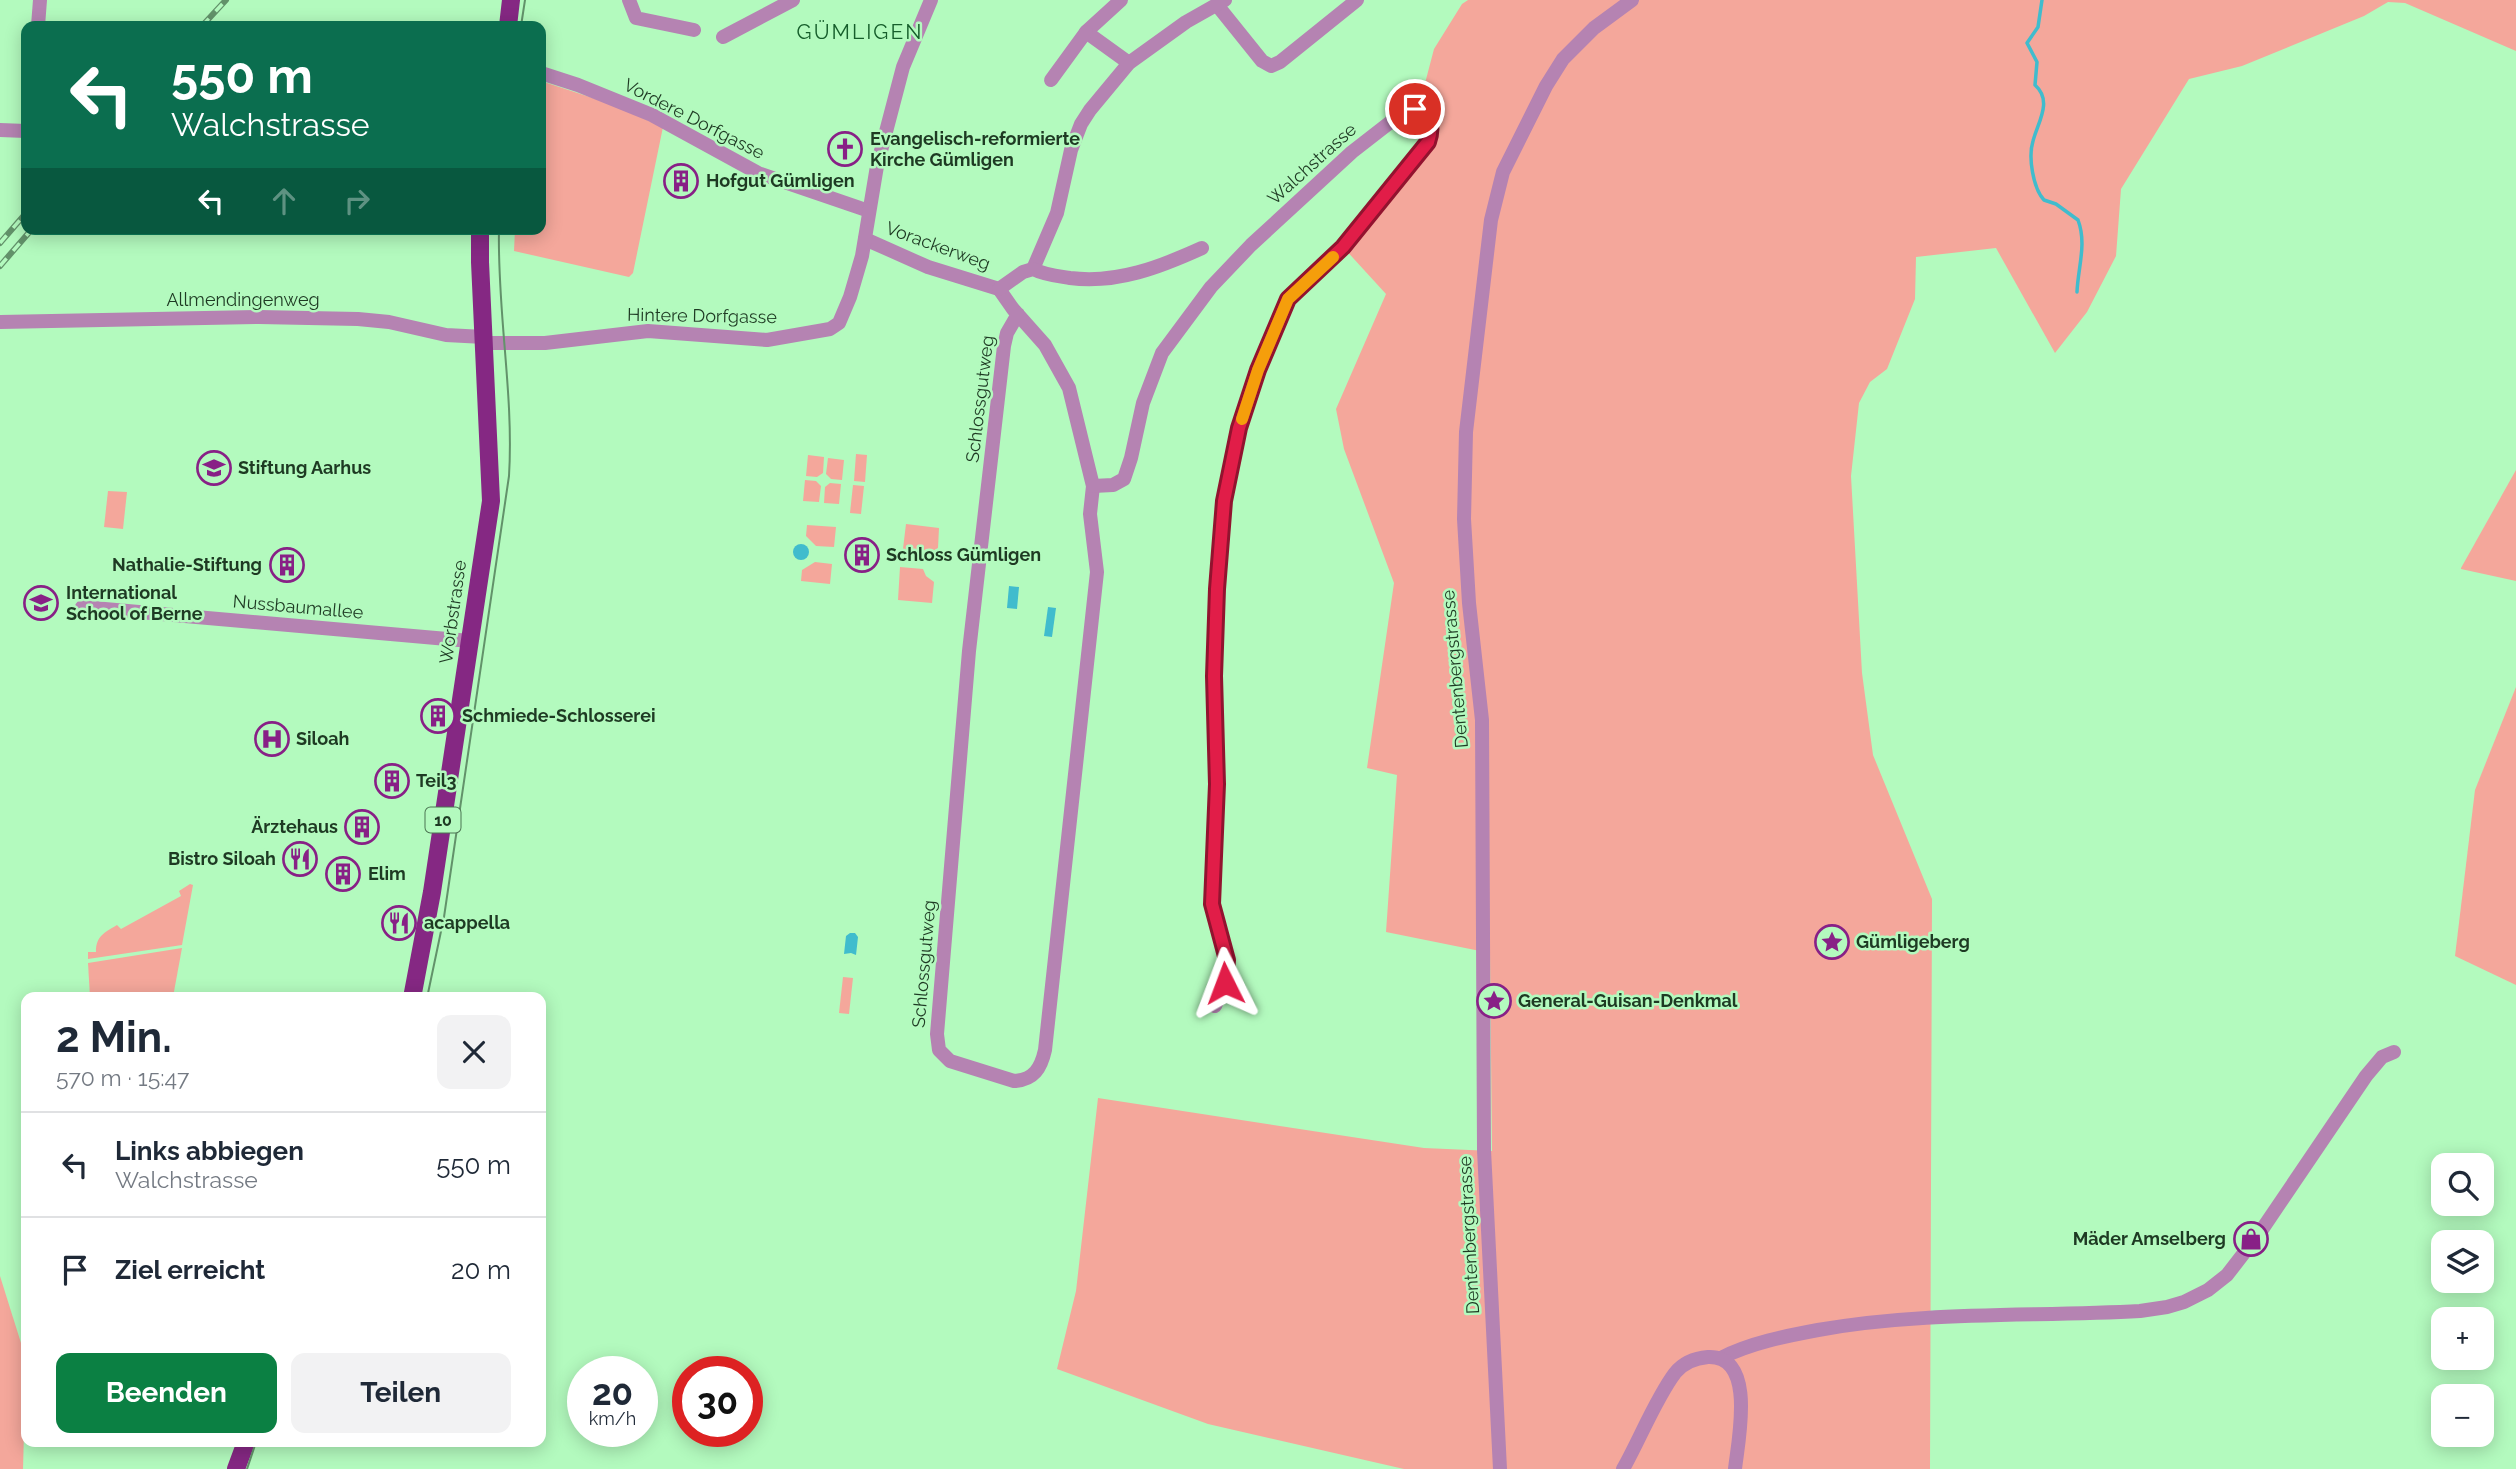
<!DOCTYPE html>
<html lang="de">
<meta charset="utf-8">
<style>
:root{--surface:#fff;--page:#f2f2f3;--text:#1f2937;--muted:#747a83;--line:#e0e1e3;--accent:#0b8043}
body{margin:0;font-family:Raleway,sans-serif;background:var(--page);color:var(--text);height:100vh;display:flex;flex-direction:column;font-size:26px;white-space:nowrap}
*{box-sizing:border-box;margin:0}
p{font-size:23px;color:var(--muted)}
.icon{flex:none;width:38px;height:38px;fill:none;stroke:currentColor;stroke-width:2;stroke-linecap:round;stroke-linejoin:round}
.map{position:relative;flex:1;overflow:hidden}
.drawer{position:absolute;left:21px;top:992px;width:525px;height:455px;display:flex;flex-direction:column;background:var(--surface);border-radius:14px;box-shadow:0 4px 18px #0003}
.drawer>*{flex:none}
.hud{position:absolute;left:21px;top:21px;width:525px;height:214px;border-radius:14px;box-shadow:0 4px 18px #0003;background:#0b6e4f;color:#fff;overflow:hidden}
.tools{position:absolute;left:2431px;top:1153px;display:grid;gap:14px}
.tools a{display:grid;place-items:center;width:63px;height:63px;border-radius:14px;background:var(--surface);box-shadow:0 4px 18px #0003;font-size:35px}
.speed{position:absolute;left:567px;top:1356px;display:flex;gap:14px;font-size:35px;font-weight:700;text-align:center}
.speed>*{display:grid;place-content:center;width:91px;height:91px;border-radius:50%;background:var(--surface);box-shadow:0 4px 18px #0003;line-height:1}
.speed small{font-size:18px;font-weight:400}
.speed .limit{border:10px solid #d22;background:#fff;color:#111}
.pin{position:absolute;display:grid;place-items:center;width:60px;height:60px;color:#fff;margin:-30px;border:4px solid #fff;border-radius:50%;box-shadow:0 2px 7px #0007}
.me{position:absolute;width:77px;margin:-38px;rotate:357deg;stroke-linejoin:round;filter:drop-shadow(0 0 5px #0008)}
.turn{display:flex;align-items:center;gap:24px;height:147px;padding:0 35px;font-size:32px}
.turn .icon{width:91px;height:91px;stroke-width:2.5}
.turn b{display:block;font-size:49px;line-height:60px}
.lanes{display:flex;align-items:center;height:66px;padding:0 35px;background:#0003;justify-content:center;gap:35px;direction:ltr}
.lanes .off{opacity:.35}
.round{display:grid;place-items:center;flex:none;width:74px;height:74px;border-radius:14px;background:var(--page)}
.summary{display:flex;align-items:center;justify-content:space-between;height:119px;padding:0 35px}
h1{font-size:42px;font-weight:700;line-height:52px}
.primary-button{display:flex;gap:14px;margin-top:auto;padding:14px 35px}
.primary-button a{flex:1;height:80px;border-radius:14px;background:var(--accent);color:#fff;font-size:28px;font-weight:700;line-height:80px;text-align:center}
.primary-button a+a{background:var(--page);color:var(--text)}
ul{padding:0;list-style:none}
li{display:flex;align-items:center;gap:21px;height:105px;padding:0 35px;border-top:2px solid var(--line)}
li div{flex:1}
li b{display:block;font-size:26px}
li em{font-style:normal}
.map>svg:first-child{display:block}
.green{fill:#f4a79b}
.water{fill:#40bccd}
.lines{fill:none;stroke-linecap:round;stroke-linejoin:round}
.stream{stroke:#40bccd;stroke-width:3.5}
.minor{stroke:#b583b2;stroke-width:14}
.major{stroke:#852883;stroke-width:18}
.tram{stroke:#62926a;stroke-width:2}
.rail-casing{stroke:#62926a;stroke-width:6}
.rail{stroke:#b3fabe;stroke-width:3.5;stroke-dasharray:10;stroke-linecap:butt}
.route-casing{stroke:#92132f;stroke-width:18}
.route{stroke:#e11d48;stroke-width:12}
.slow{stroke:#f59e0b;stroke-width:12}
.labels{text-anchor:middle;stroke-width:5;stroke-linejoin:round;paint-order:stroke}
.shield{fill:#b3fabe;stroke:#4b7452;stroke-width:2}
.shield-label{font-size:16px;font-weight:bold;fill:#1e3a23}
.street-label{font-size:18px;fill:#1e3a23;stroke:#b3fabe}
.poi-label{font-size:18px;font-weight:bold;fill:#1e3a23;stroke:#b3fabe;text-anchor:start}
.quarter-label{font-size:21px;letter-spacing:2px;fill:#165e2b;stroke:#b3fabe}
</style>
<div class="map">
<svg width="2516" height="1469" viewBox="0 0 2516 1469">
<rect width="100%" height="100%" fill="#b3fabe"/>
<!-- green -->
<g class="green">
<path d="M1468,0h1048v51l-111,-48 -17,-1 -24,14 -122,50 -53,13 -68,110 -5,67 -29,56 -32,41 -59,-105 -80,9 -1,42 -28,70 -17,13 -11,21 -8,73 11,197 11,82 59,144 -2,570h-526l-196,-45 -151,-55 19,-78 22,-193 326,50 68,3 -2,-198 -104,-21 11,-157 -30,-7 27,-185 -50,-134 -8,-40 50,-115 -43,-47 87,-109 -12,-28 16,-61 28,-45z"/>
<path d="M541,81l67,22 55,24 -30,146 -4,4 -115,-26 1,-22h26z"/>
<path d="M856,454l11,1 -2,27 -11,-1z"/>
<path d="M808,455l16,2 -1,16 -6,4 -11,-1z"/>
<path d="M828,458l16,2 -2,20 -11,-1 -5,-5z"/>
<path d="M2516,470v111l-55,-12v-1z"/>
<path d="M805,480l11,1 5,5 -2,16 -16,-1z"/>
<path d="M830,483l11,1 -2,20 -15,-1 1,-16z"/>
<path d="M853,485l11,1 -3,28 -11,-1z"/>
<path d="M108,491l19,1 -4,37 -19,-2z"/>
<path d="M906,524l33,4 -1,20 -9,5 -4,6 -23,-2z"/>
<path d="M807,525l29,2 -2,20 -18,-1 -10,-10z"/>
<path d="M815,562l17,2 -2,20 -29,-3 1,-11z"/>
<path d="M900,567l23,2 3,7 8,6 -2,21 -34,-3z"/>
<path d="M2516,687v298l-61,-29 20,-166z"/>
<path d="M190,884l3,1 -11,60 -94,14v-7h8c0,-16 8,-19 21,-27l4,4 60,-33 -2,-5z"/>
<path d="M182,948l-9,49h-83l-2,-34z"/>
<path d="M843,977l10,1 -4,36 -10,-1z"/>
<path d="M0,1276l26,83 -3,110h-23z"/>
</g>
<!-- water -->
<g class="water">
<circle cx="801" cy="552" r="8"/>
<path d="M1009,586l10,1 -2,22 -10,-1z"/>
<path d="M1048,607l8,1 -4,29 -8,-1z"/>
<path d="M850,933h5l3,4 -2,18 -5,-2 -7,1 2,-18z"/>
</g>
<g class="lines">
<!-- stream -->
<path class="stream" d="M2042,0l-4,27 -11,16 10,19 -2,23c18,16 3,37 -2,56 -5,16 0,47 11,59l12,4 22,16c9,24 0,47 -1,72"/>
<!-- minor -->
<g class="minor">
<path d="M629,0l7,18 58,12"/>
<path d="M1121,0l-35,32 43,31"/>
<path d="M1217,5l45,56 9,5 9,-4 77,-62"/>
<path d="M38,26l2,-26"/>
<path d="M723,37l70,-37"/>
<path d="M541,73l37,12 74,30 106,58 111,38"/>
<path d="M1051,80l35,-48"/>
<path d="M0,130l26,1"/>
<path d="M865,239l63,28 71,22"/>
<path d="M1033,269l24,-56 14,-63 10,-26 9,-14 39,-47 57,-41 39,-22"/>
<path d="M999,289l14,20 32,36 24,43 24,98 -3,28 7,58 -52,478c-4,18 -11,30 -31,31l-64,-20 -11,-11 -2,-16 32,-383 35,-305 3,-13 11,-19"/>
<path d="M999,289l24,-17 10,-3c12,6 24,7 37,9 47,6 90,-11 132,-30"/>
<path d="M0,322l259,-5 99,2 31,3 57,13 38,2"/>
<path d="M484,343h61l103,-12 119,9 63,-11 9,-6 11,-26 12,-41 15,-90 26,-99 28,-67"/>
<path d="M1093,486l20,-1 11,-6 7,-21 12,-55 19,-50 49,-66 40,-42 101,-93 54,-42c23,-4 31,19 19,36l-82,101 -55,52 -30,71 -19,58 -15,73 -7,88 -3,87 3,108 -5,120 15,56 -2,23 -10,23"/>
<path d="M82,607l388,34"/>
<path d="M1721,1358c29,-15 65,-22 97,-28 106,-19 214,-13 322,-19l27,-4 17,-5 24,-12 19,-15 34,-44 105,-155 16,-19 12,-5"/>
<path d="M1500,1469l-16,-319 -2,-430 -13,-117 -5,-84 2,-87 25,-212 12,-48 43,-86 17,-27 31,-31 38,-28"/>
<path d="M1623,1469c16,-28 33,-71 52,-96 8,-10 21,-15 33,-16 49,-2 30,84 27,112"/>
</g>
<!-- major -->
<g class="major">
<path d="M508,26l3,-26"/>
<path d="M412,998l20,-106 59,-391 -11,-239v-33"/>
<path d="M236,1469l10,-27"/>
</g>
<!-- tram -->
<g class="tram">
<path d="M521,26l4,-26"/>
<path d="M427,998l17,-81 65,-441c5,-82 -12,-164 -10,-247"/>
<path d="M247,1469l9,-27"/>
</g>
<!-- rail casing -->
<g class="rail-casing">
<g id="rail">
<path d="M202,26l24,-26"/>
<path d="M0,243l26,-30"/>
<path d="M0,266l32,-37"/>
</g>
</g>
<!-- rail -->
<use href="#rail" class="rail"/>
</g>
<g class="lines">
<!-- route casing -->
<g class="route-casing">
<path id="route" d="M1225,983l2,-23 -15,-56 5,-120 -3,-108 3,-87 7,-88 15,-73 19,-58 30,-71 55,-52 85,-105c5,-15 3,-27 -13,-33"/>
</g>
<!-- route -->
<use href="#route" class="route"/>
<!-- slow -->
<path class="slow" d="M1242,419l16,-49 30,-71 45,-42"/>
</g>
<!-- icons -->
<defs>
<g id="church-ring" transform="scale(1.75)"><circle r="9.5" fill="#b3fabe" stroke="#882086" stroke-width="1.5"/><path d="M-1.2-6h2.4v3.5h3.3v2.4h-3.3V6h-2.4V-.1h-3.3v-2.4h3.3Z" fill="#882086"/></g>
<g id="building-ring" transform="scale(1.75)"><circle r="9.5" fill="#b3fabe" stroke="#882086" stroke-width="1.5"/><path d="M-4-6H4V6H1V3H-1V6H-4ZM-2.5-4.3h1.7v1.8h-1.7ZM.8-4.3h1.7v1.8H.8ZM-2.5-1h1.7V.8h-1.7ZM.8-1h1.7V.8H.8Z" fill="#882086"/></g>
<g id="school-ring" transform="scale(1.75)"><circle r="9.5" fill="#b3fabe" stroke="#882086" stroke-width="1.5"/><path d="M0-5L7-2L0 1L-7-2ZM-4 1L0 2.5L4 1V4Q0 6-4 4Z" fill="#882086"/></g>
<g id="hospital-ring" transform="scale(1.75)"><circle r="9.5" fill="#b3fabe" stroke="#882086" stroke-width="1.5"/><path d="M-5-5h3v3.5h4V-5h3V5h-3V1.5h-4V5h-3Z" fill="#882086"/></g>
<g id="restaurant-ring" transform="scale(1.75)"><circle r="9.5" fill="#b3fabe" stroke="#882086" stroke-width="1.5"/><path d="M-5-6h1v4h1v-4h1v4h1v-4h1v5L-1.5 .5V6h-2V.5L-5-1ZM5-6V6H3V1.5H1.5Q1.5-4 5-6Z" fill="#882086"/></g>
<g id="sight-ring" transform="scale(1.75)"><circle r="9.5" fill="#b3fabe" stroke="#882086" stroke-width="1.5"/><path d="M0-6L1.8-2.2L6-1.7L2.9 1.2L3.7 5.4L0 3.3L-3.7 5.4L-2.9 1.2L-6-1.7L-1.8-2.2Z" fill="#882086"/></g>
<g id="shop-ring" transform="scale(1.75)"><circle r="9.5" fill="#b3fabe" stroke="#882086" stroke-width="1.5"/><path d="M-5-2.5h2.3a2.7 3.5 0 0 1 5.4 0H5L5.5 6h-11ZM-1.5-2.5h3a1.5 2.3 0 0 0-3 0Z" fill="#882086"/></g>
</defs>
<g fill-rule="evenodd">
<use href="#church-ring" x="845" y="149"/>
<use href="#building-ring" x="681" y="181"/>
<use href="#school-ring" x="214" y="468"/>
<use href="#building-ring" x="862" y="555"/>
<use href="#building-ring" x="287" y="565"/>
<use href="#school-ring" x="41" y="603"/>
<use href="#building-ring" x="438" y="716"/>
<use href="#hospital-ring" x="272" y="739"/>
<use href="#building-ring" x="392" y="781"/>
<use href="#building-ring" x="362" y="827"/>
<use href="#restaurant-ring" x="300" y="859"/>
<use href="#building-ring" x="343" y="874"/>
<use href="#restaurant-ring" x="399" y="923"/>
<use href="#sight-ring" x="1832" y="942"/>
<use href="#sight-ring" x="1494" y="1001"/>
<use href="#shop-ring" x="2251" y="1239"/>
</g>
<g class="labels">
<!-- shield labels -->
<rect class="shield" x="425.5" y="807.5" width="35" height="25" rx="5"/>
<g class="shield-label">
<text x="443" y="826">10</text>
</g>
<!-- street labels -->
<g class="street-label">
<text transform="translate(694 119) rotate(27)" y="6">Vordere Dorfgasse</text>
<text transform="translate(1312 164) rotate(-42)" y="6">Walchstrasse</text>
<text transform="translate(938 246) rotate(20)" y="6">Vorackerweg</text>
<text x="243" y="306">Allmendingenweg</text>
<text transform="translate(702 316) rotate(1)" y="6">Hintere Dorfgasse</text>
<text transform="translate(980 399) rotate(-83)" y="6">Schlossgutweg</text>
<text transform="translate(298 607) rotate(5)" y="6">Nussbaumallee</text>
<text transform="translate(453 612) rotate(-82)" y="6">Worbstrasse</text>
<text transform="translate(1455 669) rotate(-95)" y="6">Dentenbergstrasse</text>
<text transform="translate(924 964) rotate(-85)" y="6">Schlossgutweg</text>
<text transform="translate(1469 1235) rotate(-93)" y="6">Dentenbergstrasse</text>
</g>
<!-- poi labels -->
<g class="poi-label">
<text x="870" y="145">Evangelisch-reformierte<tspan x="870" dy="21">Kirche Gümligen</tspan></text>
<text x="706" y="187">Hofgut Gümligen</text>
<text x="238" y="474">Stiftung Aarhus</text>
<text x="886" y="561">Schloss Gümligen</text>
<text x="262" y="571" text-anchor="end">Nathalie-Stiftung</text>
<text x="66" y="599">International<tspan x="66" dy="21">School of Berne</tspan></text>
<text x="462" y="722">Schmiede-Schlosserei</text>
<text x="296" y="745">Siloah</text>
<text x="416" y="787">Teil3</text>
<text x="338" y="833" text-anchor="end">Ärztehaus</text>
<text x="276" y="865" text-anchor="end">Bistro Siloah</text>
<text x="368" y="880">Elim</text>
<text x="424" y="929">acappella</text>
<text x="1856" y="948">Gümligeberg</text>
<text x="1518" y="1007">General-Guisan-Denkmal</text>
<text x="2226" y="1245" text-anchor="end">Mäder Amselberg</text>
</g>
<!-- quarter labels -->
<g class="quarter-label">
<text x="860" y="39">GÜMLIGEN</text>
</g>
</g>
</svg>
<div class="tools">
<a><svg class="icon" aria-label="search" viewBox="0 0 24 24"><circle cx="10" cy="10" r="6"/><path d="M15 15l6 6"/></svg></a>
<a><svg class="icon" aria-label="layers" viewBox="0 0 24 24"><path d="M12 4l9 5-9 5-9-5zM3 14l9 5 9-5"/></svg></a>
<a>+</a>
<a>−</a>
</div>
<div class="speed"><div>20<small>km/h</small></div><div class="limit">30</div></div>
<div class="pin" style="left:1415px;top:109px;background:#d93025"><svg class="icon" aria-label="arrive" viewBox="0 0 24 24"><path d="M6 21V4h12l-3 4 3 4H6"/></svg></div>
<svg class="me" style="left:1225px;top:983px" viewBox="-20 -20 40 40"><path d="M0-17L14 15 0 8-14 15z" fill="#e11d48" stroke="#fff" stroke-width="4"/></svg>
<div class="hud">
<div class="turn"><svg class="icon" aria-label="left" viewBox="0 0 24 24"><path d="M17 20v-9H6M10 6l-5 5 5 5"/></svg><div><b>550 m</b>Walchstrasse</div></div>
<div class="lanes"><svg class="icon" aria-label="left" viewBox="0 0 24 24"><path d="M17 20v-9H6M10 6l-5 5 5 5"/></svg><svg class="icon off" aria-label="ahead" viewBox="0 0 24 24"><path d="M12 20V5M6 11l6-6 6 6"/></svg><svg class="icon off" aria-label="right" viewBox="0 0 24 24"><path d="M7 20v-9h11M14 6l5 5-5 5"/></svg></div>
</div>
<section class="drawer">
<div class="summary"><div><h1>2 Min.</h1><p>570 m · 15:47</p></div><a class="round"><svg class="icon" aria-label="close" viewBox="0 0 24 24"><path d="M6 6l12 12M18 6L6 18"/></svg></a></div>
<ul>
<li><svg class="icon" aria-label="left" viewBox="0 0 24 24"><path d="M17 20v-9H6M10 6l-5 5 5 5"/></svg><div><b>Links abbiegen</b><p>Walchstrasse</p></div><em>550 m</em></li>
<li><svg class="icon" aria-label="arrive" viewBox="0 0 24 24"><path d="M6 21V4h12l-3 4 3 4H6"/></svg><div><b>Ziel erreicht</b></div><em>20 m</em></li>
</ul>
<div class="primary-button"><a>Beenden</a><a>Teilen</a></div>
</section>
</div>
